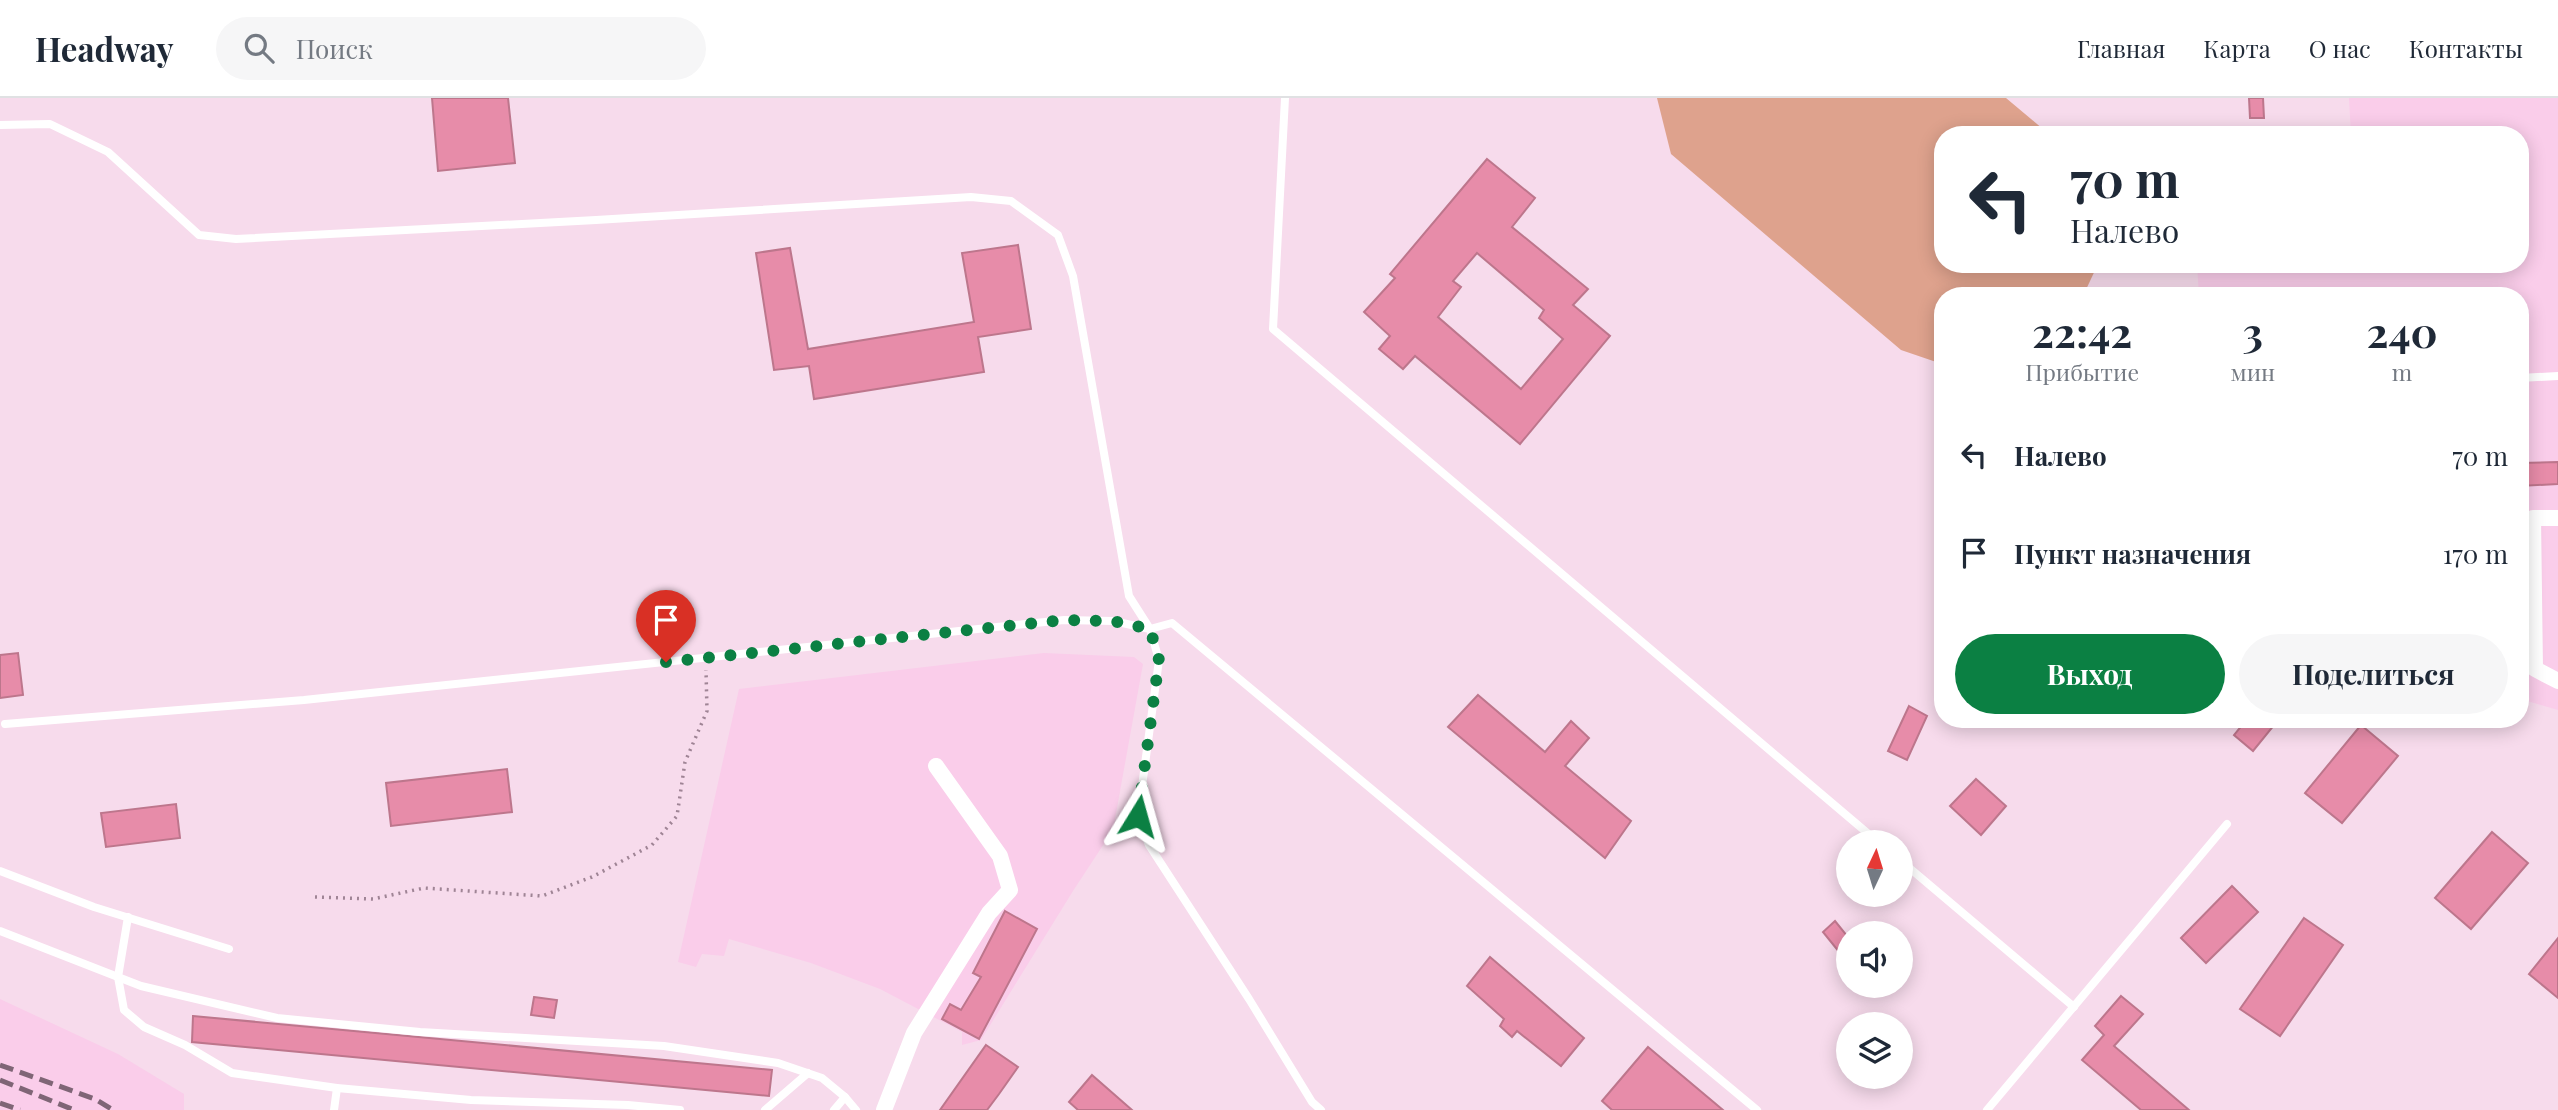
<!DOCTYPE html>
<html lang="ru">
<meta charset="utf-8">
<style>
:root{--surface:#fff;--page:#f6f6f7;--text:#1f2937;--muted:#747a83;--line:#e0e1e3;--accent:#0b8043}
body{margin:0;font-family:"Playfair Display",serif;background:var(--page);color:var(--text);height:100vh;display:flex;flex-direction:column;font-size:26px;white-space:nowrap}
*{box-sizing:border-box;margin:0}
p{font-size:23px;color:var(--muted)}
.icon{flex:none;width:38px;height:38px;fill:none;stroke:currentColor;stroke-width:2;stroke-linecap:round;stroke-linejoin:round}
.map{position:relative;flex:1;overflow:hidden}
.details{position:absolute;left:1934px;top:189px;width:595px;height:441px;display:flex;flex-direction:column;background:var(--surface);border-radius:28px;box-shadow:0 4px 18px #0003}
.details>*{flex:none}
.banner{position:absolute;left:1934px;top:28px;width:595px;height:147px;border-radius:28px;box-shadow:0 4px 18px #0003;background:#fff;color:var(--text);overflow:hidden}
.needle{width:46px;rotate:4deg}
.buttons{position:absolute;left:1836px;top:732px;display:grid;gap:14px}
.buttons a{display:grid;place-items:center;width:77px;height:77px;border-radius:50%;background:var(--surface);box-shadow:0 4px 18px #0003;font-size:35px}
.pin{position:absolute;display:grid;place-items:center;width:60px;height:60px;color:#fff;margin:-72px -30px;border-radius:50% 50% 50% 0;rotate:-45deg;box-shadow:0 0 7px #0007}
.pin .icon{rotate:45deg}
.me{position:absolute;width:77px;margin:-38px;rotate:8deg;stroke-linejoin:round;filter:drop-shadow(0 0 5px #0008)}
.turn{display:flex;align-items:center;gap:24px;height:147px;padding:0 21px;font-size:32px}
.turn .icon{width:91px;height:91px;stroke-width:2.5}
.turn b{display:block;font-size:49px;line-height:60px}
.eta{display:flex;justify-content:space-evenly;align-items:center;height:119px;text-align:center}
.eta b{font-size:42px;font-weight:700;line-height:49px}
.button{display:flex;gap:14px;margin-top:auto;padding:14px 21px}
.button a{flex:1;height:80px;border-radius:42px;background:var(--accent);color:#fff;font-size:28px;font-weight:700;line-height:80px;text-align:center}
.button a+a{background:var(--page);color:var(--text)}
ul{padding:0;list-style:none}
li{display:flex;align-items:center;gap:21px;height:98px;padding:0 21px}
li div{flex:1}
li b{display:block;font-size:26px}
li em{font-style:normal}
header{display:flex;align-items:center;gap:42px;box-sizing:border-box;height:98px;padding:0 35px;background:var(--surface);border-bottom:2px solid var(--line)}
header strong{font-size:33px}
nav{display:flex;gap:38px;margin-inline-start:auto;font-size:24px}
.search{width:490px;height:63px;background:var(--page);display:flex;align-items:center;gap:18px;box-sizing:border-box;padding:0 24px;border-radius:38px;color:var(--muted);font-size:26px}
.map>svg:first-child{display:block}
.built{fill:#facdea}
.green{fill:#dea28d}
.building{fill:#e78ca9;stroke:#bd768c;stroke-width:2;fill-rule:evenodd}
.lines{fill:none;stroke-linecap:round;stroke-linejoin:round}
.path{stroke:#9f8495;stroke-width:3.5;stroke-dasharray:2 5;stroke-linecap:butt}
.service{stroke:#fff;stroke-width:8}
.minor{stroke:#fff;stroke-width:16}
.rail{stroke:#7f6576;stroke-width:5;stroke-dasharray:14 7;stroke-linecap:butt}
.route{stroke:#0b8043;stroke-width:12;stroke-dasharray:0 21.6}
</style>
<header>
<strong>Headway</strong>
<div class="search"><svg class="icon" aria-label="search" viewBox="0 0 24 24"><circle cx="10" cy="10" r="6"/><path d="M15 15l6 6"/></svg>Поиск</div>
<nav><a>Главная</a><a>Карта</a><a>О нас</a><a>Контакты</a></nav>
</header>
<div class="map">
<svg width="2558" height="1012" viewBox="0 0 2558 1012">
<rect width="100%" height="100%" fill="#f7dbec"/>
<!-- built -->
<g class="built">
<path d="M2349,0h209v612l-38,-11v-403h-321l-2,-32h323v-129h-169z"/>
<path d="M1044,555l90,4 9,7 -30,166 -40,61 -92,149 -19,5v-13l-82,-43 -69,-26 -82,-24 -5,17 -22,-2 -6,13 -18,-5 61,-273z"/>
<path d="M0,901l118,55 66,40v16h-184z"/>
</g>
<!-- green -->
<path class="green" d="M1657,0h349l44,37h-108v129h156l-15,32h-141v68l-41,-14 -230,-196z"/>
<!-- building -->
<g class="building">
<path d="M432,0h76l7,65 -77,8z"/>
<path d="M2249,0h14l1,20h-14z"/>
<path d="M1487,61l48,39 -23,29 76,62 -15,16 37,31 -90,108 -105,-88 -12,13 -24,-20 11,-13 -26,-24 31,-34 -5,-4zM1477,155l67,57 -5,8 24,21 -42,50 -83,-72 23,-30 -8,-6z"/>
<path d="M1018,147l13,84 -53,8 6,35 -170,27 -5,-33 -35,4 -18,-117 34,-5 18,101 166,-27 -12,-69z"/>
<path d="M2558,364v22l-38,2v-23z"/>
<path d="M18,555l5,42 -23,3v-43z"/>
<path d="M1478,597l67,57 26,-31 18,17 -24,28 66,55 -26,37 -157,-131z"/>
<path d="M1909,608l18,10 -20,44 -19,-9z"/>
<path d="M2247,621h32l-26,32 -19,-16z"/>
<path d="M2361,627l37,31 -56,67 -37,-30z"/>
<path d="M507,671l5,43 -121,14 -5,-43z"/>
<path d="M1976,681l30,27 -25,29 -31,-29z"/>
<path d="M176,706l4,34 -74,9 -5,-34z"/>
<path d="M2492,734l36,31 -57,66 -36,-31z"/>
<path d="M2232,788l26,26 -52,51 -25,-25z"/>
<path d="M1005,813l32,18 -58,110 -37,-20 8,-15 11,6 20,-33 -8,-4z"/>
<path d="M2304,820l39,27 -63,91 -40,-27z"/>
<path d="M1835,823l13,16v26l-25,-31z"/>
<path d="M2558,840v60l-29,-24z"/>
<path d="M1490,859l94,81 -23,28 -44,-35 -5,6 -12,-11 4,-7 -37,-33z"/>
<path d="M2121,898l22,18 -29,32 75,64h-48l-59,-50 22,-25 -9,-9z"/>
<path d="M534,899l23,3 -3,18 -23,-3z"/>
<path d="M193,918l579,54 -3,26 -577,-54z"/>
<path d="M986,947l32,22 -19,27 -12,16h-47z"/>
<path d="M1648,949l75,63h-111l-10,-9z"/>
<path d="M1092,977l40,35h-54l-9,-8z"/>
</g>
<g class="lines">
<!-- path -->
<path class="path" d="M315,799l58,2 51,-11 118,8 50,-19 60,-32 25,-29 8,-54 22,-51 -1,-41"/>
<!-- service -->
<g class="service">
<path d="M1285,0l-12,231 605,513"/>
<path d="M0,27l50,-1 58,28 91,83 37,4 360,-19 375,-23 40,4 47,34 15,41 56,320 21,33 22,-6 585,487"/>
<path d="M2520,280l38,-2"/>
<path d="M2520,564l15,7"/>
<path d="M5,626l299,-24 760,-80 49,1 37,8 9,31 -21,156 11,29 100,154 63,103 9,8"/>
<path d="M1900,762l174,147"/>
<path d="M0,773l94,36 135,42"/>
<path d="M128,819l-10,60 6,33 20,17 41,18 47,28 105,15 134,12 157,5 52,5"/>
<path d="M0,833l141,55 136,32 143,14 244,14 114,17 44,15 23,19 11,13"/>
<path d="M334,1012l3,-22"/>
<path d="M765,1012l43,-37"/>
<path d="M834,1012l11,-13"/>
<path d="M1987,1012l240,-286"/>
</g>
<!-- minor -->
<g class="minor">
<path d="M2558,420h-25l2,151 23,12"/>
<path d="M884,1012l30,-77 75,-120 21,-23 -10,-34 -64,-90"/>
</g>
<!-- rail -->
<g class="rail">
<path d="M0,967l95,34 18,11"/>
<path d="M0,982l74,30"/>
<path d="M0,1005l20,7"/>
</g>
</g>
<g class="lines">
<!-- route -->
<path class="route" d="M666,564l398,-42 49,1 37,8 9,31 -21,156"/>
</g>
</svg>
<div class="buttons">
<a><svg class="needle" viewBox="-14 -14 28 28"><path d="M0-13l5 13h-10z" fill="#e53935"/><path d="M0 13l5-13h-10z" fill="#747a83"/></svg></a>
<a><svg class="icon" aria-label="sound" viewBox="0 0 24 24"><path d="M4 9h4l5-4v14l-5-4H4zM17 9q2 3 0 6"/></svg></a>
<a><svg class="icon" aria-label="layers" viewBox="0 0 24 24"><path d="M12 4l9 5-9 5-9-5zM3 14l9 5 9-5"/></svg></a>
</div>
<div class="pin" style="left:666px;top:564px;background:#d93025"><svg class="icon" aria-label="arrive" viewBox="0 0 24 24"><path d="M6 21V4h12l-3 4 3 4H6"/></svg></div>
<svg class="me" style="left:1138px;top:718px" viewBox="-20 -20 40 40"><path d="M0-17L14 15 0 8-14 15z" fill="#0b8043" stroke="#fff" stroke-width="4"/></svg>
<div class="banner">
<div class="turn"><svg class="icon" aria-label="left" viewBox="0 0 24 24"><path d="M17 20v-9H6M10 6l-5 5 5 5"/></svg><div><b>70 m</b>Налево</div></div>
</div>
<section class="details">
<div class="eta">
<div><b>22:42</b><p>Прибытие</p></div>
<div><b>3</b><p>мин</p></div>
<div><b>240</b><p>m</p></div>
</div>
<ul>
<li><svg class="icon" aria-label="left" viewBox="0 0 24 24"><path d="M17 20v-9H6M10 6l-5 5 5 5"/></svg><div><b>Налево</b></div><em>70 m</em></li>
<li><svg class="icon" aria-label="arrive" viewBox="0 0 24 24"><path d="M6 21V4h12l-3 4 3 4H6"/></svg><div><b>Пункт назначения</b></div><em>170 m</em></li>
</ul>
<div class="button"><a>Выход</a><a>Поделиться</a></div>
</section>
</div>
